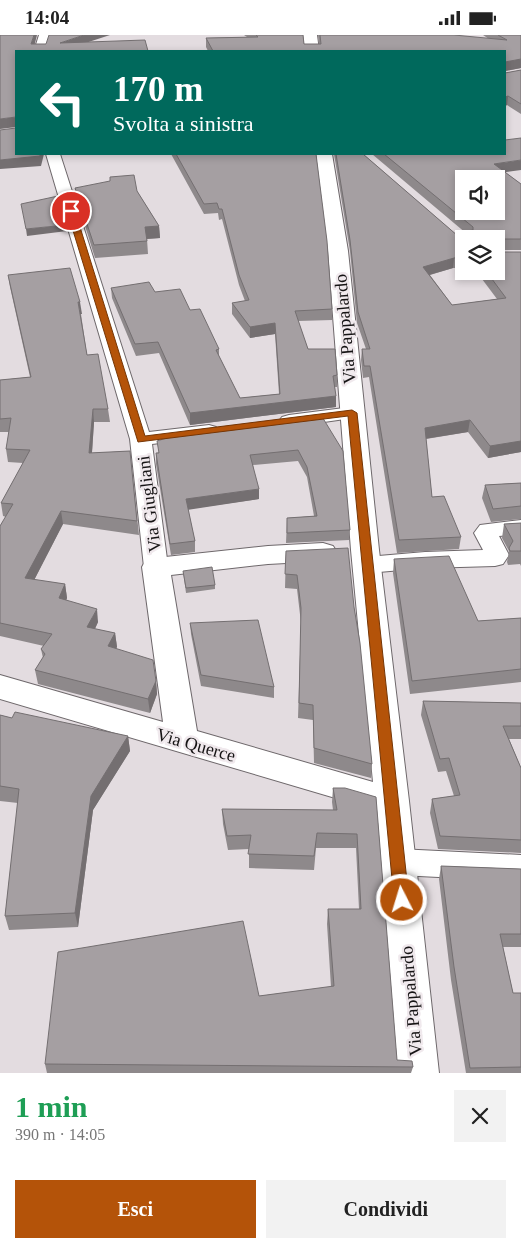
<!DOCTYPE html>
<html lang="it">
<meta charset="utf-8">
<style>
:root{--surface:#fff;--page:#f2f2f2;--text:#222;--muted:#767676;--accent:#b45309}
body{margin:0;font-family:"Times New Roman",serif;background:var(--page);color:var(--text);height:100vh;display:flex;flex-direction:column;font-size:19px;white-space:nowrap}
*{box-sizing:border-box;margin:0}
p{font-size:16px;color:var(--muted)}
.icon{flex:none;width:28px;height:28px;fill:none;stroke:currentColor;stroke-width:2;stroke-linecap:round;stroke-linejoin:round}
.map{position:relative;height:1038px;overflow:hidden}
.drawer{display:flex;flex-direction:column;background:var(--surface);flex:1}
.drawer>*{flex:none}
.banner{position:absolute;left:15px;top:15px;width:491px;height:105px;border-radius:0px;box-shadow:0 2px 8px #0003;background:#00695c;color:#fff;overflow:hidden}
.fabs{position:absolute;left:455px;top:135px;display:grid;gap:10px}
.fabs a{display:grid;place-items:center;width:50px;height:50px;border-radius:0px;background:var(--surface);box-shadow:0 2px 8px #0003;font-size:25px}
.pin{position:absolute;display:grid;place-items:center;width:42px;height:42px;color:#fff;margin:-21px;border:2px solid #fff;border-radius:50%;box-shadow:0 1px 5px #0007}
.me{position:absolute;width:55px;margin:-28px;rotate:355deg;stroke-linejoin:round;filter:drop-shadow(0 0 4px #0008)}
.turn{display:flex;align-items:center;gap:18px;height:105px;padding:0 15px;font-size:22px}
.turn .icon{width:65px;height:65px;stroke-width:2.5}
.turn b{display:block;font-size:35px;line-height:42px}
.round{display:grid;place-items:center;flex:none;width:52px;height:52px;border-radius:0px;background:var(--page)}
.head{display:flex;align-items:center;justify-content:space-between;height:85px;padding:0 15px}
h1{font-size:30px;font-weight:800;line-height:38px;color:#1e9e55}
.action{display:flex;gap:10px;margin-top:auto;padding:10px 15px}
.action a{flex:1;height:58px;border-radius:0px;background:var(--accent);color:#fff;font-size:20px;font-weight:800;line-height:58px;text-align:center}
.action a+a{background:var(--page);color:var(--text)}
.status{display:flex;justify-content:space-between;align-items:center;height:35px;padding:0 25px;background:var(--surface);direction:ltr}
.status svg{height:14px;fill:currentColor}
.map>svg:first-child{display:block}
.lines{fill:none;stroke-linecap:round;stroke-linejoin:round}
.street-casing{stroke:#6e686b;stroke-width:2}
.secondary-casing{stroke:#6e686b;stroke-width:2}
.street{fill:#fff;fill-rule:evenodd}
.secondary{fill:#fff;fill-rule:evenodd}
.wall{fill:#8e898b}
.shaded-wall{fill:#746f71}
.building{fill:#a59fa2;stroke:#746f71;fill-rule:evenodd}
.route{fill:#b45309;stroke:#753606}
.labels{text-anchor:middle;stroke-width:5;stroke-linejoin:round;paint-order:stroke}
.street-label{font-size:18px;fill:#161415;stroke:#f0e9ed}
</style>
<div class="status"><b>14:04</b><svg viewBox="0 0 49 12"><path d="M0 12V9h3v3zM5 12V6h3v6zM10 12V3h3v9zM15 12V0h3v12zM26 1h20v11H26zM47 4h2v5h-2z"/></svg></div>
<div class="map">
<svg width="521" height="1038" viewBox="0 0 521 1038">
<rect width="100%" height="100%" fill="#e3dce0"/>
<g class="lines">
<!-- street casing -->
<g class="street-casing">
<g id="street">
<path d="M39,0h12l-5,16h-12z"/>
<path d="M46,119h14l89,278 60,-7 7,2 3,4 -3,4 -7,2 -57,7 16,123 -3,6 -9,2 -9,-2 -3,-6 -14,-128z"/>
<path d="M352,372l7,2 3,4 -3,4 -70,10 -7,-2 -3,-4 3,-4 7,-2z"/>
<path d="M521,485v14l-22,2 10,19 -6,9 -8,2 -70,2 -58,5 -8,-2 -4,-6 4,-6 8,-2 58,-5 58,-2 -9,-17 6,-8z"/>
<path d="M398,814l123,6v26l-123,-6 -11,-4 -4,-9 4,-9z"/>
</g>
</g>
<!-- secondary casing -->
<g class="secondary-casing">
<g id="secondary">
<path d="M303,0h14l2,16h-14z"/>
<path d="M316,119h16l16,97 31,299 30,251 30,272h-42l-21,-263 -376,-111v-24l163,47 -21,-155 4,-7 10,-2 112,-12 55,-3 10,3 4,6 -4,6 -10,3 -55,3 -97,11 26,156 176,51 -22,-232 -23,-299z"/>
</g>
</g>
<!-- street -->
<use href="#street" class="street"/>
<!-- secondary -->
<use href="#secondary" class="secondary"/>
</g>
<!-- wall -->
<g class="wall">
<path d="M244,0h59l1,9h15l-1,-9h136l35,4 -6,-4h38v33l-16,3v-20h-297l-2,-4v-9l41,-1z"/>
<path d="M521,35v44l-14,-9 -2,1v-33z"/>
<path d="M171,119h145l16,155v11l-34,1 10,28 29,26v12h-2l1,20 -146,18 -31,-72 -23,3 -24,-58 -1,-10 44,4 35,18 29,39v7l21,42 39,-4 -4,-60 -25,4 -18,-24v-11l13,-2 -6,-16 -17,-66 -3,1 -1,-7 -14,1z"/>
<path d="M334,119h29l95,82 8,2 1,-4 -95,-80h133l-1,18 17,12v66h-25l-32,-11v29h-11l-23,7 22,30 45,-6 -21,-28h20l25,-19v200l-33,6 -20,-26 -42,7 6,58 29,40 -2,12 -62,4 -28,-176 -6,1 -2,-18 1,-11h4l-9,-26 -7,-72z"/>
<path d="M75,153l62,3 22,35 1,12 -13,1 1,15 -53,4 -18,-58z"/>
<path d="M8,240l74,39h-1l6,41 21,54 2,13h-16l-2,31 38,-2 9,84 -76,-11 -29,56 31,4 2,14 -1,2 32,22 -3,7 20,4 2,14 -1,1 40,33 1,13 -7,19 -112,-29 -3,-14 8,-12 -2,-9 3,-3 -44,-10v-110l6,-9 -3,-1 -2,-13 22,-40 -15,-1 -2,-13 3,-17h-9v-52l30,-3 -20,-90z"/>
<path d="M321,380l29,115 -1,10 -63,3 1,-25 27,-2 -7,-39 -9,-16 -45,4 6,34 -71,10 7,32v11l-24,3 -15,-91v-11z"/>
<path d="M521,448v36l-30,3 -9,-24 3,-13z"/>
<path d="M521,488v43l-1,-2 -12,1 -1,-3 2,-11 -7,-13 2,-14z"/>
<path d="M286,516l68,56 18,157 -1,14 -57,-15 -1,-43 -15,-2 3,-95 -4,-34 -12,-1z"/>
<path d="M394,524l84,62 43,-3v64l-111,12 -17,-121z"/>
<path d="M183,536l32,14v4l-29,4z"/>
<path d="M190,588l84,64v11l-73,-12 -10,-52z"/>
<path d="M423,666l98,2v36h-12l12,29v85l-83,-4 -8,-36 2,-14 22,-3 -8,-25 -8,1 -17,-57z"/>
<path d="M0,680l12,3 116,18 2,15 -37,59 -15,117 -69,3 -4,-14 13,-113 -18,-2z"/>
<path d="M333,753l43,9 21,263 16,7 -2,6h-364l-2,-9 214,-68 72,-9 -4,-63 1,-15h31l-3,-61h-40l-2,22 -65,-2v-19l-21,1 -5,-26 -1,-15 111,1 -1,-8z"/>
<path d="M441,831l80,3v78h-18l10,46h8v80h-55l-15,-93 -12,-101z"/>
</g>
<!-- shaded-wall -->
<g class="shaded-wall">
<path d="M34,0h3l-4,16 -2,-7z"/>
<path d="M84,0h26l-49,16 -1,-8z"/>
<path d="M521,24v9l-16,3v-9z"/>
<path d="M508,61l-1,9 -2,1v-9z"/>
<path d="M16,82v10l-16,2v-10z"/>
<path d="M40,119h4l-3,12 -41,3v-9z"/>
<path d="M521,125v10l-29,4 2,-10z"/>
<path d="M66,190l1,6 -40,5 -1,-7z"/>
<path d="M159,191l1,12 -15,1v-12z"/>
<path d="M454,223l-1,10 -31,9 1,-10z"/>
<path d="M78,267h2l2,12h-2z"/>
<path d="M275,288v11l-25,4v-11z"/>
<path d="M336,361v11l-146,18v-12z"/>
<path d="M93,374l1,13 -3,44 -2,-13z"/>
<path d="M470,385l-2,12 -44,7 1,-11z"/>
<path d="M521,406v11l-33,6 2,-12z"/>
<path d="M259,454v10l-72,11 -1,-11z"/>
<path d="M61,476l2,13 -35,68 -3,-14z"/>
<path d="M65,549l2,14 -5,13 -3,-13z"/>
<path d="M97,574l1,13 -9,19 -2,-14z"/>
<path d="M115,598l2,14 -7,13 -2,-14z"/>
<path d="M156,646l1,13 -7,19 -2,-14z"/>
<path d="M128,701l2,15 -37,59 -15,117 -3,-14 16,-117z"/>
</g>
<!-- building -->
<g class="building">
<path d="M0,0h34l-3,9h15l3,-9h35l-24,8 85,-3 3,11h-132v103h24v2l-40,4v-30l16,-2v-11l-16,2z"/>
<path d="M256,0h47l1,9h17l-1,-9h134l53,5 -9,-5h23v24l-16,3v-11h-292l-7,-13 52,-1z"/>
<path d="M521,35v34l-13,-8 -3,1v-24z"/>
<path d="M521,103v22l-27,4 27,20v55h-57v18l-10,1 -31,9 29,38 54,-7 -20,-27h10v-19h25v189l-31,5 -20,-26 -45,8 7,69 12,-1 17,41 -62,3 -29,-174h-6l-2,-17h8l-12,-37 -8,-72 -14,-86h27l95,82 8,2 1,-7 6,-1v-3l-89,-73h121v-14zM464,144h32v32h-32z"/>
<path d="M176,119h140l11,87 5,68 -37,2 13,38h27l2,26 -4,1 3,20 -146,17 -32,-71 -23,2 -24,-56 38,-6 6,10 25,-3 10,21 10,-1 19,40 -3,1 24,48 40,-4 -5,-71 -25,4 -18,-24 17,-3 -10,-25 -17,-66h-3l-2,-6 -13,1z"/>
<path d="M134,140l3,16 22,35 -14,1 2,14 -53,4 -19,-57 35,-7v-4z"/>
<path d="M58,161l8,29 -40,4 -5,-25z"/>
<path d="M70,233l10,34h-2l9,53 11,-1 10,55h-15l-4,44 41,-2 7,70 -76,-10 -36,67 40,6 -6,14 38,11 -10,18 28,6 -7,13 45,14 3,21 -8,18 -113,-29 10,-16 -4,-5 11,-15 -52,-11v-97l13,-22 -12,-1 29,-53 -24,-1 5,-31 -11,1v-39l31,-3 -23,-102z"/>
<path d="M321,380l22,36 7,79 -63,3v-15l30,-2 -10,-49 -9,-17 -48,5 9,34 -73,10 9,42 -25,3 -14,-91h3l-2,-12 32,-10z"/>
<path d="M521,448v23l-28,3 -8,-24z"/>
<path d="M521,488v28h-11l-1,-3 4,-7 -9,-17z"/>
<path d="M348,513l6,59 6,36 12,121 -58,-16 -1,-43 -14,-2 2,-95 -4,-33 -12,-1 1,-23z"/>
<path d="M449,521l29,65 43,-3v51l-109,12 -18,-122z"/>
<path d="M212,532l3,18 -29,3 -3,-17z"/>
<path d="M258,585l16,67 -73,-12 -11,-52z"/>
<path d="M423,666l98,2v23h-18l18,42v72l-81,-4 -8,-37 28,-4 -11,-37 -9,1z"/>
<path d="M15,677l113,24 -37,60 -16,117 -70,3 14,-127 -19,-3v-71l12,3z"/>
<path d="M333,753h12l31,9 21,263 15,1 1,6 -368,-3 13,-112 185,-31 16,75 75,-10 -6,-77h33l-4,-75 -40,-1 -3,23 -66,-2 3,-19 -24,1 -5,-27 115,1z"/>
<path d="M441,831l80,3v65h-21l13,59h8v74l-51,1 -16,-101z"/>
</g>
<!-- route -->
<path class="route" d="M68,174l7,2 70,225 207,-26 5,3 52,487 -2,5 -5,2 -6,-2 -2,-5 -46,-484 -210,26 -71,-231z"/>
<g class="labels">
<!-- street labels -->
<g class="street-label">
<text transform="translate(345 294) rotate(-95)" y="6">Via Pappalardo</text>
<text transform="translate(149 469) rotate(-97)" y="6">Via Giugliani</text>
<text transform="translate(196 710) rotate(16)" y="6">Via Querce</text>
<text transform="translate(411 966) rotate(-95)" y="6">Via Pappalardo</text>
</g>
</g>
</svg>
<div class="fabs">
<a><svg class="icon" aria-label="sound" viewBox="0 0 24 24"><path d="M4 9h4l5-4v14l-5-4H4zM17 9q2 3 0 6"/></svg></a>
<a><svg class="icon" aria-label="layers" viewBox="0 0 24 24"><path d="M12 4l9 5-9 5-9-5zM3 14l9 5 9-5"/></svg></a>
</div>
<div class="pin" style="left:71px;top:176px;background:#d93025"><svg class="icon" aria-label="arrive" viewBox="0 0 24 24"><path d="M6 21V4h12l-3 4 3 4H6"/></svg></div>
<svg class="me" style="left:402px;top:865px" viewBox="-20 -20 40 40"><circle r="17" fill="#b45309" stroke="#fff" stroke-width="3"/><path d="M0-11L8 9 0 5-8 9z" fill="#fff"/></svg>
<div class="banner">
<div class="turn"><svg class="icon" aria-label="left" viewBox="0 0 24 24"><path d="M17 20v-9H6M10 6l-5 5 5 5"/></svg><div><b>170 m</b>Svolta a sinistra</div></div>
</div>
</div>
<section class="drawer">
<div class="head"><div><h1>1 min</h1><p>390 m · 14:05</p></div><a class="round"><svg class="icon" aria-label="close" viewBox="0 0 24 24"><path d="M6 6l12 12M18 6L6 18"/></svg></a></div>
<div class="action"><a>Esci</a><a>Condividi</a></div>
</section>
